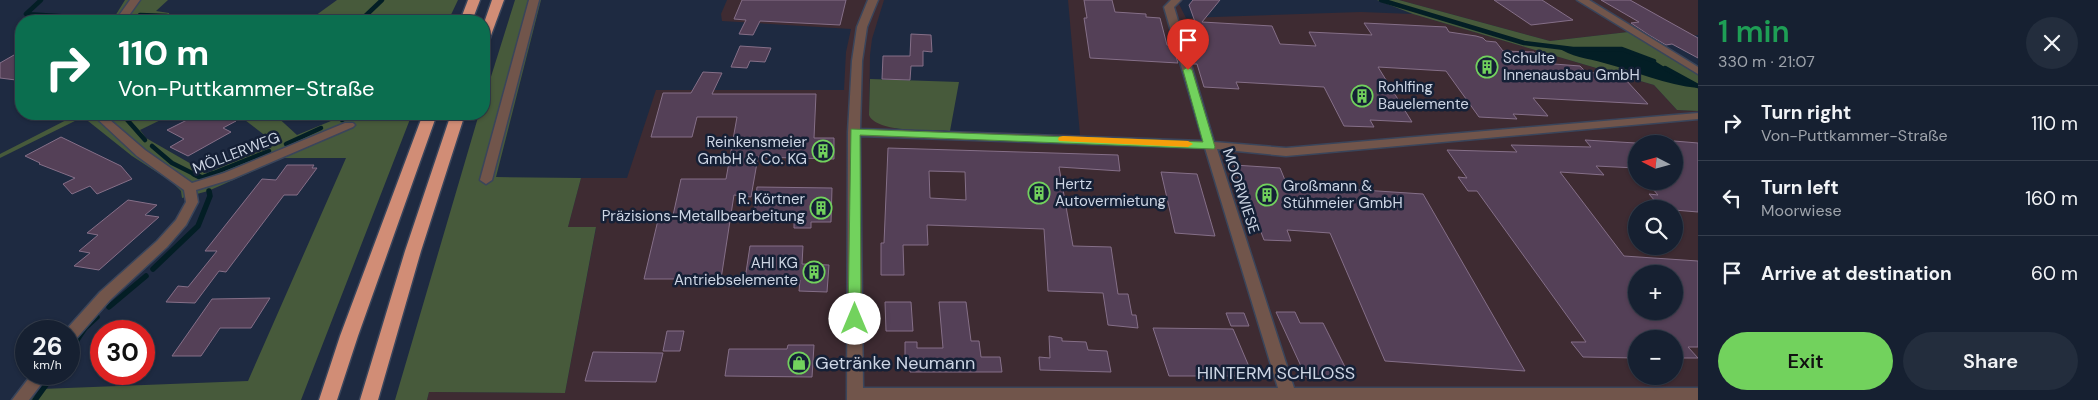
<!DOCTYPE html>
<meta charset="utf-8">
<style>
:root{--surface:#162031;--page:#232d3d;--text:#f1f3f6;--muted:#9ea3ab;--line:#353e4d;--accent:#72d25d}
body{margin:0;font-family:"DM Sans",sans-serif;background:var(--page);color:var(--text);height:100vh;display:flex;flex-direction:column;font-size:19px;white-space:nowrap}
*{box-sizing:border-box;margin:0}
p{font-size:16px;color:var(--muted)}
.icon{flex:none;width:28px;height:28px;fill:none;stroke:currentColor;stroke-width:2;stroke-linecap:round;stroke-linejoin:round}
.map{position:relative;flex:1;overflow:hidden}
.drawer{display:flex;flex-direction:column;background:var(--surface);width:400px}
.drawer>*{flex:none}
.hud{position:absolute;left:15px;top:15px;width:475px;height:105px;border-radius:20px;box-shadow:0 1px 4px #0004,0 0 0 1px var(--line);background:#0b6e4f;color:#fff;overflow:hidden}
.needle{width:32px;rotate:276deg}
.fabs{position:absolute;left:1628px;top:135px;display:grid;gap:10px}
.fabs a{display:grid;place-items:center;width:55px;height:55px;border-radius:50%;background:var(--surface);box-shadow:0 1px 4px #0004,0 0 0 1px var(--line);font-size:25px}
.speed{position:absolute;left:15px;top:320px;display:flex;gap:10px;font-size:25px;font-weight:700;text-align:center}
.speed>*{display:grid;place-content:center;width:65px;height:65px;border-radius:50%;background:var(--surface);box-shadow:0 1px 4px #0004,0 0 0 1px var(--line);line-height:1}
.speed small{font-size:12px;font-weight:400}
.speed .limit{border:8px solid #d22;background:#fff;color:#111}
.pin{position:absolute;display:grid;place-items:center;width:42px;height:42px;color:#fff;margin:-51px -21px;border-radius:50% 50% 50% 0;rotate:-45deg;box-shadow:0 0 5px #0007}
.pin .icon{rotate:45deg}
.me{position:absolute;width:55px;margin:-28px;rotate:0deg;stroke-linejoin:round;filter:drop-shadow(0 0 4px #0008)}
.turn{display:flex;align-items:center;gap:18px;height:105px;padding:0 20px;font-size:22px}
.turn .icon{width:65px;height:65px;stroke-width:2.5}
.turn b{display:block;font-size:35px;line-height:42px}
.round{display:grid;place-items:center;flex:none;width:52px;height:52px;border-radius:26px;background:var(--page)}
.summary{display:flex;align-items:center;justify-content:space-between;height:85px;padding:0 20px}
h1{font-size:30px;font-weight:600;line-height:38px;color:#1e9e55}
.action{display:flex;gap:10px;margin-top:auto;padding:10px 20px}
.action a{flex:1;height:58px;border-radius:30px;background:var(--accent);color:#111;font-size:20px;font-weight:600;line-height:58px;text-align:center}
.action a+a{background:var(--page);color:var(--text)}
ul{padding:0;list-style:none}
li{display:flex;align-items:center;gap:15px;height:75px;padding:0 20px;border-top:1px solid var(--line)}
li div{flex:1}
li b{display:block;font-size:19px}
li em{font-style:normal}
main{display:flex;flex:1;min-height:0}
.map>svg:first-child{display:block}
.industrial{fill:#3e2b32;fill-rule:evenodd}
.green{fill:#475a3b}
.water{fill:#031e25}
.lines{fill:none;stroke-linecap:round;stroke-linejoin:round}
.stream-far1{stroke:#031e25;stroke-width:4.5}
.stream{stroke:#031e25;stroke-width:5.5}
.building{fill:#544057;stroke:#856f88;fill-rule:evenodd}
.minor-casing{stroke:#3a455b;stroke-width:3}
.highway-casing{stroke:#3a455b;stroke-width:3}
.minor{fill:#71554b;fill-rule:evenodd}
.highway{fill:#d18d76;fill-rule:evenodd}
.route{fill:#72d25d;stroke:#4a883c}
.slow{fill:#f59e0b}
.labels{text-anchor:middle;stroke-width:5;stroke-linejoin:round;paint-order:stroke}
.poi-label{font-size:15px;fill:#cdd5e4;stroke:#152036;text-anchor:start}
.street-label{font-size:15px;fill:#cdd5e4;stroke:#152036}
.near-poi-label{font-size:18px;fill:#cdd5e4;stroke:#152036;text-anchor:start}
.near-street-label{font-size:18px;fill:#cdd5e4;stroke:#152036}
</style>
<main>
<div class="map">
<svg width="1698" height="400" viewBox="0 0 1698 400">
<rect width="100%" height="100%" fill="#1e2a41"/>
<!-- industrial -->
<g class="industrial">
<path d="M727,0h157l-12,39 -2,16 -1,60 28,14 183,6 -12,-135h115l-4,4 7,14 175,-6 52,2 241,71 23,25 21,1v289h-1271l2,-8 136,1 31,-165 -28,-1 13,-49h46l29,-88h188l2,-38 5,-23 -129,-8 -1,-7zM1636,144h38v37h-38zM1636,209h38v37h-38zM1636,274h38v37h-38zM1636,339h38v37h-38z"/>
<path d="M1399,0h299v35l-38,7 38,25v7l-70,-42 -78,9z"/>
</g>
<!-- green -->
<g class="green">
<path d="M125,0h43l-12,11 13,2 2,8h-59z"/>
<path d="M337,0h121l-10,21h-140z"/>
<path d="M515,0h26l-45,177 85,1 -13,49h28l-31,166 -136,-1 -2,8h-32l84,-286h5v-15z"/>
<path d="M1377,0h22l151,41 78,-9 70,42v37l-21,-1 -23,-25 -241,-71z"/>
<path d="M870,79l89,3 -9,49c-18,-1 -74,2 -81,-16z"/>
<path d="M78,114h95l-33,16 6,8 61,35 69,-29 -39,-30h37l23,21 46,-19v-2h69l-111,286h-270l10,-11 207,-8 98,-223h-63l-75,33 -26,7 -1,-7 -9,-9 -40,-26 -49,-39 -83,41v-4z"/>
</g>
<!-- water -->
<path class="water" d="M1557,47l16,2h49l28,9 48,30c-32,-3 -63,-17 -94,-25 -17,-5 -33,-6 -47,-16z"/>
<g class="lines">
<!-- stream-far1 -->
<g class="stream-far1">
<path d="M41,0l-15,14 79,5"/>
<path d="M1381,0l143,43 49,6h49l32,12"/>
<path d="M140,15l27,1v5"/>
<path d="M360,21l22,-21"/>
<path d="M1665,68l33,18"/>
<path d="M122,114l23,26"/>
<path d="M342,120l11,-6"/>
<path d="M286,144l35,-16"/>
<path d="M152,146l20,17 24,12"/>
<path d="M209,175l60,-24"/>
</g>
<!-- stream -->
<g class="stream">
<path d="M194,174l8,4 10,-4"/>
<path d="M153,269l45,-43 12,-30 -1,-5"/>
<path d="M109,307l37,-31"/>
<path d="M69,352l16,-24 12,-11"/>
<path d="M35,400l19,-26"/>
</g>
</g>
<!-- building -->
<g class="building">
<path d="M742,0h104l-6,25 -80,-4 -7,14 -14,-1 7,-14 -12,-1z"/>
<path d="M1084,0h28l3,12 31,2v3l14,1 7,27 6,1 5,17 -88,-5 -6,-40h3z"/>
<path d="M1193,0h27l-18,22 70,4 8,18 36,2 -7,-14 63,3 -8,-12 82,4 3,5 27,4 7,2 3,3 10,1 7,9 31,1 5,6 10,1 5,5 26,2 6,6 28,3 4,4h7l23,25 -115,-6 15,18 -35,-2 4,5 -38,-2 -33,-46 -68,-4 34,55 -42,-2 4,7 -30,-1 -20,-39 -88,-5 3,7 -35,-2 -7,-23h-4l-5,-18 16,1 -15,-42z"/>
<path d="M1494,0h48l31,20 -42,5z"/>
<path d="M1601,0h29l68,38v20l-26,-14 -6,1 -17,-10 -18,-12 8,-1z"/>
<path d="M911,34l20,1 1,17 -9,-1v15h-12l-1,14 -28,-1 1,-23h27z"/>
<path d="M740,46l31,2 -6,14 -15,-1 -3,7 -16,-1z"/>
<path d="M21,51v26l-5,3 -16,-2v-15z"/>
<path d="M703,72l19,1 -10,21h104l-2,44h20v21l-76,-2 -7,40 -17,-2 -13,84h-77l14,-59h14l9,-41h45l11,-62h-40l-5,20h-41l12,-44h28z"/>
<path d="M199,114h6l7,3 9,-3 15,7 -13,7 8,4 -43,24 -18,-9 14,-8 -17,-9z"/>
<path d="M61,137l60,29 11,13 -35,15 -7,-8 -18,8 -9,-10 12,-6 -36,-14 1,-1 -15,-7z"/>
<path d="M1585,140l51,3v25l-40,-2 8,9 -44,-3 64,84 74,5v86h-10l10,11h-24v-19h-38v19l-53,-1 -12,-15h15l-109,-151h-9l-10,-14 9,1 -20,-28 70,2 -6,-7 80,2zM1636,274h38v37h-38z"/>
<path d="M1674,141l24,2v69l-36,-3 -13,-15 9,1 -12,-14h28z"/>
<path d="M888,148l230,7 2,16 -61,-4 14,79 38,1 7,47h10l4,21h4l2,13 -30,-3 -5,-32 -55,-2 -4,-62 -117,-4 1,20h-25l1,30h-23v-32h3zM929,171l36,1 1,28 -36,-2z"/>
<path d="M287,165h27l-2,3h5l-20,27h-13l-58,77 -7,-1 -24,32 -29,-1 12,-16 10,1 29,-36h-12l57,-72 14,1z"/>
<path d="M1234,165l46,3 7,17 136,9 102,177 -140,-10 -55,-128 -43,-3 4,11 -27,-1 -11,-29h-4z"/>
<path d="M1161,172l36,2 18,62 -40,-3z"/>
<path d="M757,187l75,1 -1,34h-20v6h-17v-12h-40z"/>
<path d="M128,200l29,5 -12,10 14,2 -60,53 -25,-4 16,-13 -11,-2 19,-16 -11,-2z"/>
<path d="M750,246h53l-1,18 27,1 -2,27 -28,-1 1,-11 -55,-1z"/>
<path d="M270,298l-19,30h-31l-19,28h-29l40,-57z"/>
<path d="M885,302h26l2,29h-27z"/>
<path d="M939,302h27l5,39h8l2,16h19l2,15h-92l-1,-16 -4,-1v-13h12v6h26z"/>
<path d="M1276,312h19l5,11h23l27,54h-44z"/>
<path d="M1226,313h18l5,13h-18z"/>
<path d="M1153,328l80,1 20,47h-84z"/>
<path d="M667,331h17l-4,20h-17z"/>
<path d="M1049,336l13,2v3l24,1 2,8 19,1 4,21 -71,-2 -1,-13 11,1z"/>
<path d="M788,345h26l-2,32 -87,-1 4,-27h58z"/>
<path d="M593,352l70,1 -7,29 -71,-1z"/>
</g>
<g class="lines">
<!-- minor casing -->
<g class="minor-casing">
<g id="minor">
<path d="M130,0h10l-15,21h-10z"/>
<path d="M529,0h10l-47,180 -6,4 -6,-4z"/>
<path d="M868,0h10l-11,27 -5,34 -2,68 343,12 -39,-134 7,-7h10l-7,7 40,135 72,6 412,-35v6l-412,37 -69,-7 77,239h404v12h-851l1,-268 4,-71 5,-34zM860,136l345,12 73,240h-415z"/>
<path d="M1577,0h12l109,67v7z"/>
<path d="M92,114h11l42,36 47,33 32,-10 121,-50h8l2,2 -2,2 -121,52 -36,11 2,12 -12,23 -19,22 -57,53 -36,41 -5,2v-12h-4l35,-39 57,-51 19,-21 10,-18 -2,-12 -47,-34z"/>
<path d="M32,374h17l-20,26h-17z"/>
</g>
</g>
<!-- highway casing -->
<g class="highway-casing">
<g id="highway">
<path d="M468,0h12l-8,21h-12z"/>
<path d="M492,0h12l-14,38 -6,4v-19z"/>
<path d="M423,114h14l-79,222 -21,64h-18l21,-64z"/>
<path d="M451,114h14l-44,137 -43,149h-18l45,-149z"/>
</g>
</g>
<!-- minor -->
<use href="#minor" class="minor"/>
<!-- highway -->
<use href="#highway" class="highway"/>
</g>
<!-- route -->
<path class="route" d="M1188,67l4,3 23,77 -1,2 -354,-14 1,184 -2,3h-9l-2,-3 3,-190 352,13 -20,-72z"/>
<!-- slow -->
<path class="slow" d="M1063,136l125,5 5,3 -5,3 -129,-6 -1,-2 1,-2z"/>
<!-- icons -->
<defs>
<g id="building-ring" transform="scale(1.125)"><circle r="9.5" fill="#152036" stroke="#72d25d" stroke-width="1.5"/><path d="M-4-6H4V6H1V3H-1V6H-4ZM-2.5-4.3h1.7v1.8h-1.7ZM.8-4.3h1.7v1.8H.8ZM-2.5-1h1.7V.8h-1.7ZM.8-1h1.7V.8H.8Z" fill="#72d25d"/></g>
<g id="shop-ring" transform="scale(1.125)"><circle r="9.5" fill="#152036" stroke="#72d25d" stroke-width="1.5"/><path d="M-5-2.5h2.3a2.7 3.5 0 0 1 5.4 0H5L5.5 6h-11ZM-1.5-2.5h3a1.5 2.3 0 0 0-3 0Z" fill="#72d25d"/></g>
</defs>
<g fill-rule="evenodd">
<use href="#building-ring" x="1487" y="67"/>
<use href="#building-ring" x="1362" y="96"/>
<use href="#building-ring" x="823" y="151"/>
<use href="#building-ring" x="1039" y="193"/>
<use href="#building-ring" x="1267" y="195"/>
<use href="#building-ring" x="821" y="208"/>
<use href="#building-ring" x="814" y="272"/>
<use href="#shop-ring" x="799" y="363"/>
</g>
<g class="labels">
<!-- poi labels -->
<g class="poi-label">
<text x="1503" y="63">Schulte<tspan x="1503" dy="17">Innenausbau GmbH</tspan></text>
<text x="1378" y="92">Rohlfing<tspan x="1378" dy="17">Bauelemente</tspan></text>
<text x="807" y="147" text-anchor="end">Reinkensmeier<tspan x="807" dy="17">GmbH &amp; Co. KG</tspan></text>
<text x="1055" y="189">Hertz<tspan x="1055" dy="17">Autovermietung</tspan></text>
<text x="1283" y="191">Großmann &amp;<tspan x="1283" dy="17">Stühmeier GmbH</tspan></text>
<text x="805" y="204" text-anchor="end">R. Körtner<tspan x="805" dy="17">Präzisions-Metallbearbeitung</tspan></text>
<text x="798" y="268" text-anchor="end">AHI KG<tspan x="798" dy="17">Antriebselemente</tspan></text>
</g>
<!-- street labels -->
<g class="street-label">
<text transform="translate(236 153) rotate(-21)" y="5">MÖLLERWEG</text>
<text transform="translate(1241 191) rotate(72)" y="5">MOORWIESE</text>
</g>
<!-- near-poi labels -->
<g class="near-poi-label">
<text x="815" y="369">Getränke Neumann</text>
</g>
<!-- near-street labels -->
<g class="near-street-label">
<text x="1276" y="379">HINTERM SCHLOSS</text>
</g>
</g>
</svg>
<div class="fabs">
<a><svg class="needle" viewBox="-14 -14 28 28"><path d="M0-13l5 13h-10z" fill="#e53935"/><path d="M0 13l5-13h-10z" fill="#9ea3ab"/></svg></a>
<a><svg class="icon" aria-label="search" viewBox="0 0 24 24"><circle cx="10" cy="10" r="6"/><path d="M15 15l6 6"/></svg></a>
<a>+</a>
<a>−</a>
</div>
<div class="speed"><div>26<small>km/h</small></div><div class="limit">30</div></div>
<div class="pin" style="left:1188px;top:70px;background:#d93025"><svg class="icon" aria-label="arrive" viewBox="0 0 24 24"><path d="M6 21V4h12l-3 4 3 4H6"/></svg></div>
<svg class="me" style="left:855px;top:319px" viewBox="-20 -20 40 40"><circle r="19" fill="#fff"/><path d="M0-13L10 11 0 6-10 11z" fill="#72d25d"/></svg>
<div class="hud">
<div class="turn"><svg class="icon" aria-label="right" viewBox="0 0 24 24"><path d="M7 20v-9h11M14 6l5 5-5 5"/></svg><div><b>110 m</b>Von-Puttkammer-Straße</div></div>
</div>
</div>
<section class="drawer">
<div class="summary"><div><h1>1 min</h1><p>330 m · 21:07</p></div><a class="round"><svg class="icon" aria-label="close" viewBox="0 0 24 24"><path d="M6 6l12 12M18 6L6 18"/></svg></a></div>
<ul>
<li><svg class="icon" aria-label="right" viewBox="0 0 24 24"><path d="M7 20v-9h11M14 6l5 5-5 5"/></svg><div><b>Turn right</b><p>Von-Puttkammer-Straße</p></div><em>110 m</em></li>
<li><svg class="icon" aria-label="left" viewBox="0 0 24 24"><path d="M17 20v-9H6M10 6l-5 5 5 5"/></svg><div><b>Turn left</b><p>Moorwiese</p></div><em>160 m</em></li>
<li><svg class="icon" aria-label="arrive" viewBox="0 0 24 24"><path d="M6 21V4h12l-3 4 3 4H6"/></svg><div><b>Arrive at destination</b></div><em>60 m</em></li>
</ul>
<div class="action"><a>Exit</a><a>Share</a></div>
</section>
</main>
